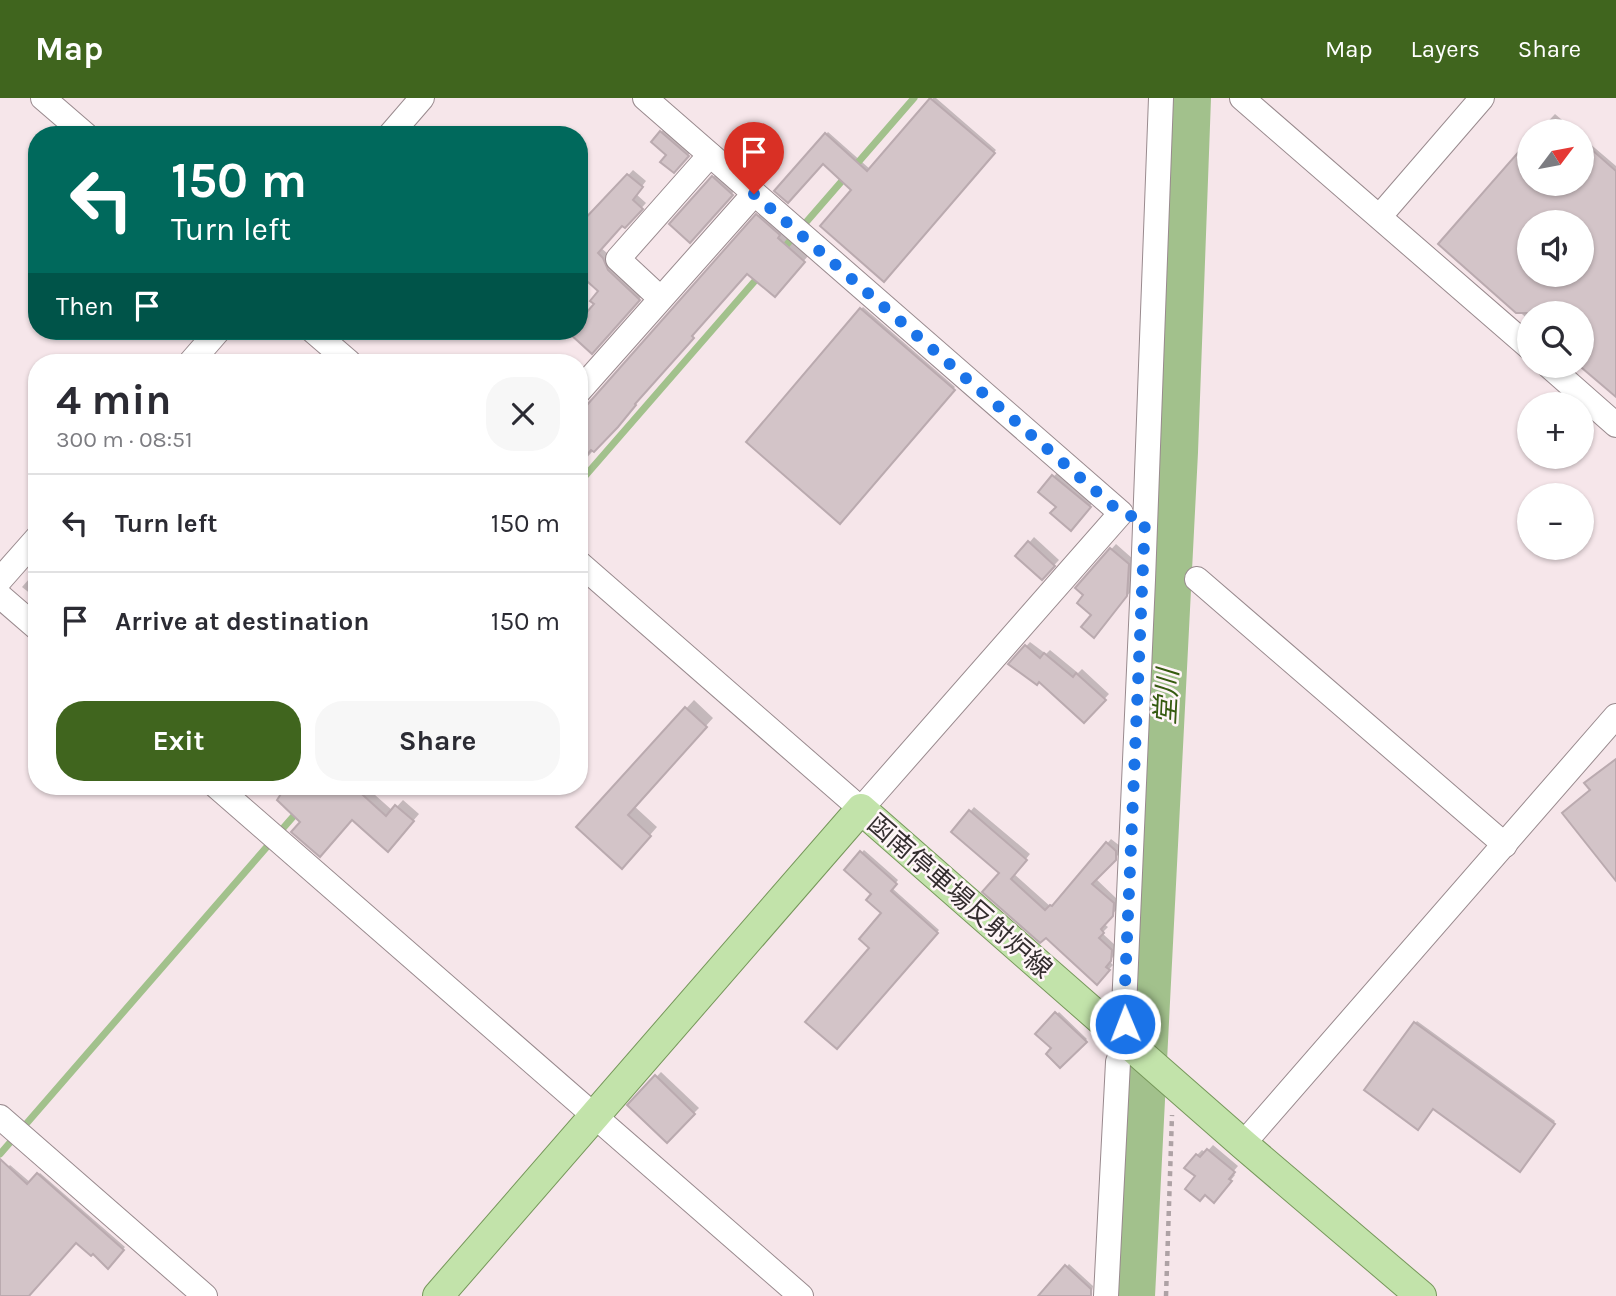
<!DOCTYPE html>
<meta charset="utf-8">
<style>
:root{--surface:#fff;--page:#f7f7f7;--text:#2b2b33;--muted:#7c7c81;--line:#e1e1e2;--accent:#40651e}
body{margin:0;font-family:Karla,"Noto Sans JP",sans-serif;background:var(--page);color:var(--text);height:100vh;display:flex;flex-direction:column;font-size:26px;white-space:nowrap}
*{box-sizing:border-box;margin:0}
p{font-size:23px;color:var(--muted)}
.icon{flex:none;width:38px;height:38px;fill:none;stroke:currentColor;stroke-width:2;stroke-linecap:round;stroke-linejoin:round}
.map{position:relative;flex:1;overflow:hidden}
.drawer{position:absolute;left:28px;top:256px;width:560px;height:441px;display:flex;flex-direction:column;background:var(--surface);border-radius:28px;box-shadow:0 2px 5px #0004}
.drawer>*{flex:none}
.guide{position:absolute;left:28px;top:28px;width:560px;height:214px;border-radius:28px;box-shadow:0 2px 5px #0004;background:#00695c;color:#fff;overflow:hidden}
.needle{width:46px;rotate:58deg}
.controls{position:absolute;left:1517px;top:21px;display:grid;gap:14px}
.controls a{display:grid;place-items:center;width:77px;height:77px;border-radius:50%;background:var(--surface);box-shadow:0 2px 5px #0004;font-size:35px}
.pin{position:absolute;display:grid;place-items:center;width:60px;height:60px;color:#fff;margin:-72px -30px;border-radius:50% 50% 50% 0;rotate:-45deg;box-shadow:0 0 7px #0007}
.pin .icon{rotate:45deg}
.me{position:absolute;width:77px;margin:-38px;rotate:359deg;stroke-linejoin:round;filter:drop-shadow(0 0 5px #0008)}
.turn{display:flex;align-items:center;gap:24px;height:147px;padding:0 28px;font-size:32px}
.turn .icon{width:91px;height:91px;stroke-width:2.5}
.turn b{display:block;font-size:49px;line-height:60px}
.then{display:flex;align-items:center;height:66px;padding:0 28px;background:#0003;gap:14px;font-size:26px}
.round{display:grid;place-items:center;flex:none;width:74px;height:74px;border-radius:28px;background:var(--page)}
.head{display:flex;align-items:center;justify-content:space-between;height:119px;padding:0 28px}
h1{font-size:42px;font-weight:700;line-height:52px}
.action{display:flex;gap:14px;margin-top:auto;padding:14px 28px}
.action a{flex:1;height:80px;border-radius:28px;background:var(--accent);color:#fff;font-size:28px;font-weight:700;line-height:80px;text-align:center}
.action a+a{background:var(--page);color:var(--text)}
ul{padding:0;list-style:none}
li{display:flex;align-items:center;gap:21px;height:98px;padding:0 28px;border-top:2px solid var(--line)}
li div{flex:1}
li b{display:block;font-size:26px}
li em{font-style:normal}
header{display:flex;align-items:center;gap:42px;box-sizing:border-box;height:98px;padding:0 35px;background:var(--accent);color:#fff}
header strong{font-size:33px}
nav{display:flex;gap:38px;margin-inline-start:auto;font-size:24px}
.map>svg:first-child{display:block}
.shadow{fill:#0003;fill-rule:evenodd}
.lines{fill:none;stroke-linecap:round;stroke-linejoin:round}
.stream{stroke:#a2c18c;stroke-width:7}
.river{stroke:#a2c18c;stroke-width:40}
.building{fill:#d3c4c8;stroke:#baaaaf;stroke-width:2;fill-rule:evenodd}
.minor-casing{stroke:#998a8e;stroke-width:26}
.major-casing{stroke:#76975a;stroke-width:32}
.path{stroke:#aea2a5;stroke-width:4.5;stroke-dasharray:5 5;stroke-linecap:butt}
.minor{stroke:#fff;stroke-width:24}
.major{stroke:#c2e3aa;stroke-width:30}
.route{stroke:#1a73e8;stroke-width:12;stroke-dasharray:0 21.6}
.labels{text-anchor:middle;stroke-width:5;stroke-linejoin:round;paint-order:stroke}
.street-label{font-size:26px;fill:#342e2f;stroke:#fff5f8}
.water-label{font-size:28px;font-style:italic;fill:#355a0f;stroke:#fff5f8}
</style>
<header>
<strong>Map</strong>
<nav><a>Map</a><a>Layers</a><a>Share</a></nav>
</header>
<div class="map">
<svg width="1616" height="1198" viewBox="0 0 1616 1198">
<rect width="100%" height="100%" fill="#f6e6ea"/>
<!-- shadow -->
<g class="shadow">
<path d="M933,0h3l60,52 -112,129 -30,-90 -31,-27 -46,29 51,-59 43,38z"/>
<path d="M1555,16l20,17h-36z"/>
<path d="M663,32l27,23 -16,18 -6,-16 -15,-13z"/>
<path d="M1582,39l34,29v229l-34,-30v-52h-52v8l-90,-77 90,-60h52zM1530,124h52v53h-52z"/>
<path d="M633,72l13,11 -10,13 10,9 -21,23 -2,-2 -22,24 6,5 5,12 32,29 -52,57 -20,-19 7,-1 18,-27 4,-14 -22,-61z"/>
<path d="M717,75l19,16 -46,52 -19,-17z"/>
<path d="M762,113l46,45 -29,34 -31,-19 -169,196v-56l3,2z"/>
<path d="M863,209l92,80 -115,134 -92,-80z"/>
<path d="M376,233h11l-5,5z"/>
<path d="M1059,373l35,30 -18,22 -36,-32z"/>
<path d="M1034,439l25,23 -17,18 -24,-22z"/>
<path d="M1116,446l17,15 -1,31 -34,41 -12,-36 -8,-8z"/>
<path d="M37,472v29l-15,-12z"/>
<path d="M1030,544l16,12 4,-4 28,23 4,-4 27,25 -25,27 -45,-41 -29,-16z"/>
<path d="M694,602l19,18 -79,88 23,21 -28,32 -51,-32z"/>
<path d="M273,688h92l28,25 10,-11 16,14 -25,29 -42,-25 -50,4 -20,-28z"/>
<path d="M974,709l56,47 -16,20 37,33 6,-4 54,-64 9,7v7l-25,25 22,21v10l-13,15 4,3 -6,6 13,12v10l-6,6 4,4 -16,17 -96,-109 -31,-61z"/>
<path d="M864,752l34,30 -6,8 47,42 -102,117 47,-134 -11,-19 -27,-24z"/>
<path d="M1059,914l28,27 -27,27 -7,-18 -15,-14z"/>
<path d="M1417,923l138,100 -33,47 -89,-61 -66,-18z"/>
<path d="M661,974l38,36 -32,32 -37,-35z"/>
<path d="M1213,1047l25,21 -6,7 3,2 -17,21 -20,-20 -1,-21 5,-5 4,3z"/>
<path d="M10,1067l21,18 9,-10 85,74 -17,19 -15,-14 -17,-11 -49,55h-27v-120z"/>
<path d="M1069,1166l24,22 -2,10h-50z"/>
</g>
<g class="lines">
<!-- stream -->
<g class="stream">
<path d="M782,152l132,-152"/>
<path d="M579,385l181,-208"/>
<path d="M0,1056l298,-343"/>
</g>
<!-- river -->
<path class="river" d="M1135,1198l43,-844 13,-354"/>
</g>
<!-- building -->
<g class="building">
<path d="M930,0l65,55 -111,129 -64,-56 31,-36 -28,-26 -35,39 -14,-12 51,-58 42,38z"/>
<path d="M660,33l29,25 -15,17 -14,-11 6,-7 -15,-13z"/>
<path d="M1530,41v45h52v-43l34,30v226l-34,-29v-55h-66l-78,-69zM1530,124h52v53h-52z"/>
<path d="M627,76l16,13 -10,13 10,9 -18,19 -3,-2 -24,27 5,5 5,12 32,30 -48,54 -23,-21 10,-2v-10l15,-17 -4,-3 8,-10 -19,-17v-49z"/>
<path d="M712,78l21,19 -43,48 -21,-19z"/>
<path d="M756,116l24,21 -2,3 27,24 -30,35 -28,-23 -55,62 2,2 -59,66 1,1 -18,22 -24,25 -3,-2 -12,14v-50z"/>
<path d="M860,210l95,82 -115,134 -94,-82z"/>
<path d="M1052,377l39,32 -20,24 -21,-18 6,-6 -18,-15z"/>
<path d="M1028,443l27,25 -13,14 -27,-24z"/>
<path d="M1110,450l19,16 -2,32 -33,42 -13,-11 10,-12 -14,-12 6,-8 -8,-7z"/>
<path d="M1025,547l15,13 4,-5 29,24 3,-4 30,27 -22,23 -45,-41 -2,3 -29,-21z"/>
<path d="M685,609l22,20 -79,88 23,21 -29,33 -46,-42z"/>
<path d="M1616,661v122l-54,-68 28,-23 -6,-7z"/>
<path d="M286,688h67l33,30 9,-11 19,16 -26,31 -36,-32 -32,37 -29,-25 9,-10 -23,-22z"/>
<path d="M969,712l58,50 -16,19 34,31 5,-5 2,1 54,-64 10,9v9l-24,24 22,19 -1,13 -12,13 3,4 -5,5 13,12 -1,11 -5,6 4,3 -13,15 -51,-47 -6,5 -58,-51 17,-19 -48,-41z"/>
<path d="M860,753l37,33 -6,7 47,42 -101,116 -32,-27 64,-74 -10,-9 22,-26 -15,-13 5,-6 -27,-24z"/>
<path d="M1055,914l32,30 -27,26 -14,-14 5,-6 -16,-14z"/>
<path d="M1414,924l141,102 -35,48 -87,-63 -15,21 -54,-40z"/>
<path d="M655,977l40,39 -28,29 -40,-38z"/>
<path d="M1207,1051l28,23 -6,7 3,2 -18,22 -9,-8 -5,6 -15,-12 10,-13 -11,-8 12,-14 4,3z"/>
<path d="M0,1061l27,25 10,-11 87,77 -16,19 -15,-15 -2,2 -15,-13 -47,53h-29z"/>
<path d="M1065,1167l26,24v7h-53z"/>
</g>
<g class="lines">
<!-- minor casing -->
<g class="minor-casing">
<g id="minor">
<path d="M43,0l43,37"/>
<path d="M1242,0l288,250"/>
<path d="M390,37l32,-37"/>
<path d="M1380,118l102,-118"/>
<path d="M660,200l-42,-39 92,-104"/>
<path d="M313,233l36,31"/>
<path d="M191,264l27,-31"/>
<path d="M1549,268l67,59"/>
<path d="M579,293l175,-197"/>
<path d="M579,465l282,246 260,-296 -476,-415"/>
<path d="M1197,481l308,266"/>
<path d="M0,482l37,-42"/>
<path d="M0,498l37,32"/>
<path d="M216,688l585,510"/>
<path d="M0,1019l205,179"/>
<path d="M1243,1046l373,-428"/>
<path d="M1106,1198l12,-234 8,-21 -2,-33 19,-428 18,-482"/>
</g>
</g>
<!-- major casing -->
<g class="major-casing">
<path id="major" d="M438,1198l423,-487 383,336 177,151"/>
</g>
<!-- path -->
<path class="path" d="M1166,1198l6,-181"/>
<!-- minor -->
<use href="#minor" class="minor"/>
<!-- major -->
<use href="#major" class="major"/>
</g>
<g class="lines">
<!-- route -->
<path class="route" d="M754,96l367,319 24,7 -21,488 1,16"/>
</g>
<g class="labels">
<!-- street labels -->
<g class="street-label">
<text transform="translate(960 798) rotate(41)" y="9">函南停車場反射炉線</text>
</g>
<!-- water labels -->
<g class="water-label">
<text transform="translate(1166 599) rotate(-87)" y="10">堂川</text>
</g>
</g>
</svg>
<div class="controls">
<a><svg class="needle" viewBox="-14 -14 28 28"><path d="M0-13l5 13h-10z" fill="#e53935"/><path d="M0 13l5-13h-10z" fill="#7c7c81"/></svg></a>
<a><svg class="icon" aria-label="sound" viewBox="0 0 24 24"><path d="M4 9h4l5-4v14l-5-4H4zM17 9q2 3 0 6"/></svg></a>
<a><svg class="icon" aria-label="search" viewBox="0 0 24 24"><circle cx="10" cy="10" r="6"/><path d="M15 15l6 6"/></svg></a>
<a>+</a>
<a>−</a>
</div>
<div class="pin" style="left:754px;top:96px;background:#d93025"><svg class="icon" aria-label="arrive" viewBox="0 0 24 24"><path d="M6 21V4h12l-3 4 3 4H6"/></svg></div>
<svg class="me" style="left:1125px;top:926px" viewBox="-20 -20 40 40"><circle r="17" fill="#1a73e8" stroke="#fff" stroke-width="3"/><path d="M0-11L8 9 0 5-8 9z" fill="#fff"/></svg>
<div class="guide">
<div class="turn"><svg class="icon" aria-label="left" viewBox="0 0 24 24"><path d="M17 20v-9H6M10 6l-5 5 5 5"/></svg><div><b>150 m</b>Turn left</div></div>
<div class="then">Then<svg class="icon" aria-label="arrive" viewBox="0 0 24 24"><path d="M6 21V4h12l-3 4 3 4H6"/></svg></div>
</div>
<section class="drawer">
<div class="head"><div><h1>4 min</h1><p>300 m · 08:51</p></div><a class="round"><svg class="icon" aria-label="close" viewBox="0 0 24 24"><path d="M6 6l12 12M18 6L6 18"/></svg></a></div>
<ul>
<li><svg class="icon" aria-label="left" viewBox="0 0 24 24"><path d="M17 20v-9H6M10 6l-5 5 5 5"/></svg><div><b>Turn left</b></div><em>150 m</em></li>
<li><svg class="icon" aria-label="arrive" viewBox="0 0 24 24"><path d="M6 21V4h12l-3 4 3 4H6"/></svg><div><b>Arrive at destination</b></div><em>150 m</em></li>
</ul>
<div class="action"><a>Exit</a><a>Share</a></div>
</section>
</div>
